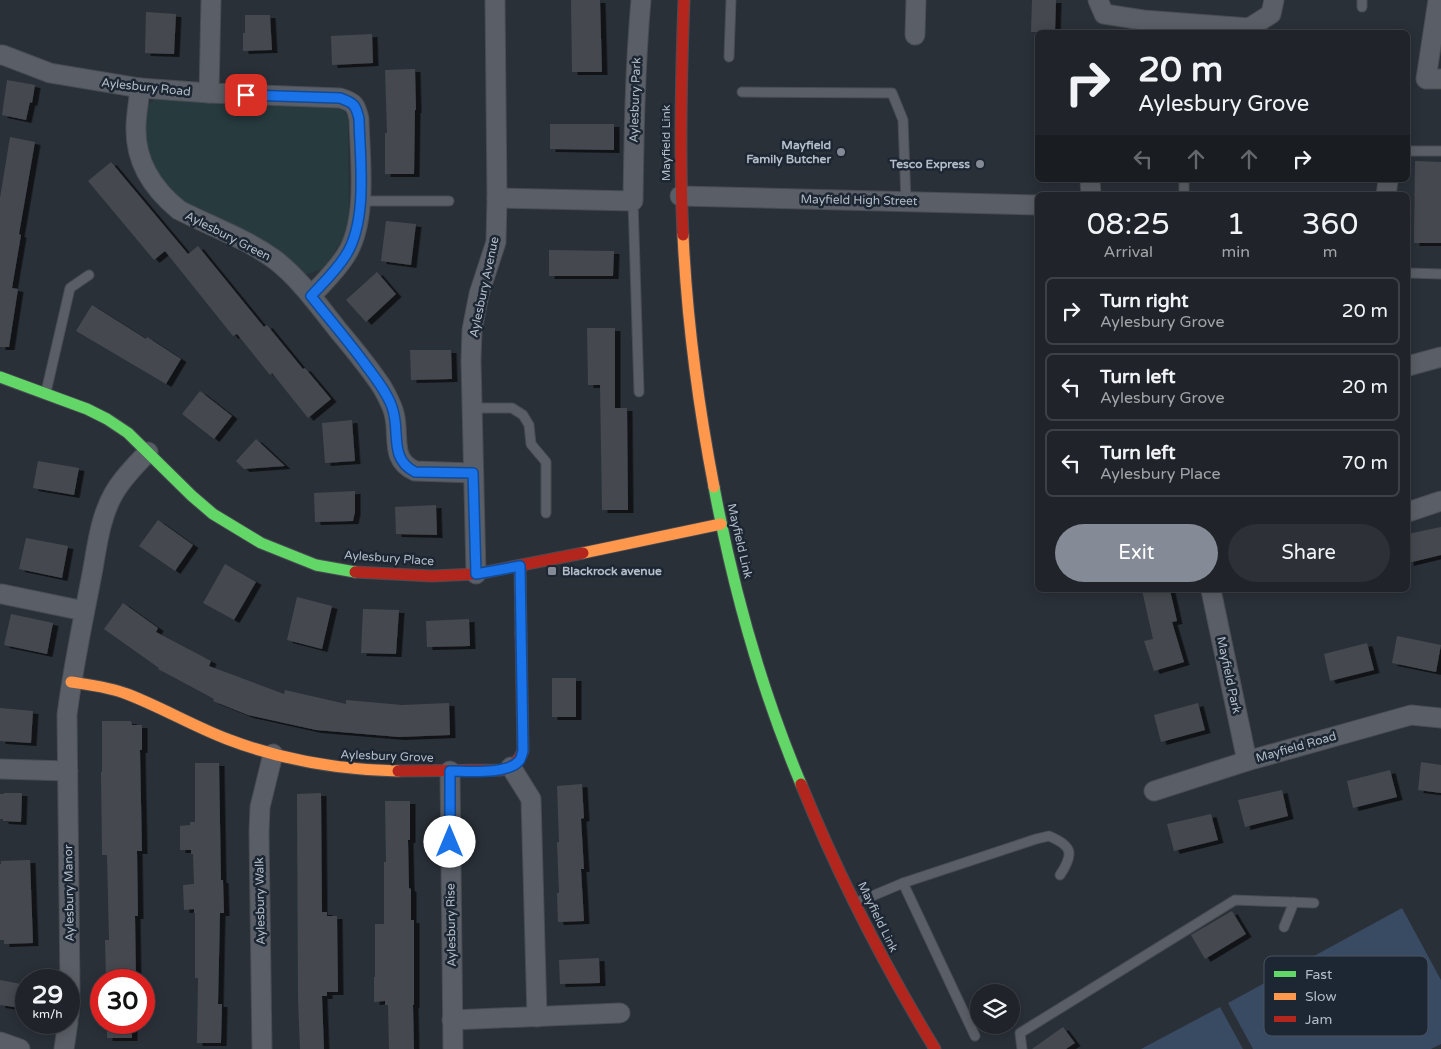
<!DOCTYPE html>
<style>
:root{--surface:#20242a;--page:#2d3036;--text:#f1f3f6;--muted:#a2a4a8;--line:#3d4147;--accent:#848b96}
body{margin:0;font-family:"Varela Round",sans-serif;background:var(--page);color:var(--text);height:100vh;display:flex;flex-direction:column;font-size:19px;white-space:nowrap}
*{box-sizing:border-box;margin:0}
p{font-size:16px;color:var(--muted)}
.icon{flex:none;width:28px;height:28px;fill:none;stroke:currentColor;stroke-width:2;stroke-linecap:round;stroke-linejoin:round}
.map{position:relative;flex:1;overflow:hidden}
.details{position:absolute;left:1035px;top:192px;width:375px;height:400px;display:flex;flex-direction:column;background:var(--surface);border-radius:8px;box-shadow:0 2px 12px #0003,0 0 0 1px var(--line)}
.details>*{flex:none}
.top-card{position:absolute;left:1035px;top:30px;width:375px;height:152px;border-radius:8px;box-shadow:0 2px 12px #0003,0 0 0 1px var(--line);background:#20242a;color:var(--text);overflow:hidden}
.tools{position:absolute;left:970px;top:984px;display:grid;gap:10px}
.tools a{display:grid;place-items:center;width:50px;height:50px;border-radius:50%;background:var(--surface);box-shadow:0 2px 12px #0003,0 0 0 1px var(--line);font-size:25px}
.speed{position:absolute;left:15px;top:969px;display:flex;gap:10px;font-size:25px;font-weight:700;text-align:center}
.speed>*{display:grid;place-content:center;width:65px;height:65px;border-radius:50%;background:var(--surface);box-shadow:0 2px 12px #0003,0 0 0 1px var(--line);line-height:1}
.speed small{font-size:12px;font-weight:400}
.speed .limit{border:8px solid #d22;background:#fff;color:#111}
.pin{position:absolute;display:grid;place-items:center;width:42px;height:42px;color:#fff;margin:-21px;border-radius:10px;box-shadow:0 2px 8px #0006}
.me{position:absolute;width:55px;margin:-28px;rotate:0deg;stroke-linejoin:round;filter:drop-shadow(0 0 4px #0008)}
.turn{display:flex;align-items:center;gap:18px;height:105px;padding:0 20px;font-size:22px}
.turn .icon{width:65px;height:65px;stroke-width:2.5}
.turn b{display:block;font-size:35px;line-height:42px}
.lanes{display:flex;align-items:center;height:48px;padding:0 20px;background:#0003;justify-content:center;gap:25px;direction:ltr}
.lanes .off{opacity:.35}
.eta{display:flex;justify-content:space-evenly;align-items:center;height:85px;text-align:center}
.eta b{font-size:30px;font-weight:600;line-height:35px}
.cta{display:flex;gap:10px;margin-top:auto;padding:10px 20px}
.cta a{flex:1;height:58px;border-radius:30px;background:var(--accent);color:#fff;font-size:20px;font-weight:600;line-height:58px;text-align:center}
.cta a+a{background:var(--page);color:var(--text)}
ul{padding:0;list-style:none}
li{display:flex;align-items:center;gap:15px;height:68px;margin:0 10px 8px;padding:0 10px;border:2px solid var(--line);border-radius:8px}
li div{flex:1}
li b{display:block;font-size:19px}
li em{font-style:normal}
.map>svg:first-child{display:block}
.green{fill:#273a3e}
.water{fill:#394a63}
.building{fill:#444950;filter:url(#shadow)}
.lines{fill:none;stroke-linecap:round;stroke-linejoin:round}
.lane-casing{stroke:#484c53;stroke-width:11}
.street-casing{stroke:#484c53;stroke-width:21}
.fast-casing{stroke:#484c53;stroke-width:13}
.slow-casing{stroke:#484c53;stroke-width:13}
.jam-casing{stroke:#484c53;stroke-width:13}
.lane{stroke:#5a5e66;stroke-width:9}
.street{stroke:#5a5e66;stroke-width:19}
.fast{stroke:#63d668;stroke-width:11}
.slow{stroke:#ff974d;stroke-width:11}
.jam{stroke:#b3261e;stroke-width:11}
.route-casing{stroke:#114b97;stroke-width:12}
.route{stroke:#1a73e8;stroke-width:9}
.poi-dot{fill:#848b96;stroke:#1d2633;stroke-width:2}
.labels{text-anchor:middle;stroke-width:5;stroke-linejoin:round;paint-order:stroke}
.street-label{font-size:12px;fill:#b4bcc9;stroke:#1d2633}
.poi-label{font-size:12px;font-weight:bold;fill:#b4bcc9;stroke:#1d2633;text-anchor:end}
.key{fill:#1d2633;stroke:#4a5360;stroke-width:1}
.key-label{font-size:14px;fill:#b4bcc9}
</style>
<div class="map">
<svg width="1441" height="1049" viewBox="0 0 1441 1049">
<defs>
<filter id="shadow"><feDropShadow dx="5.5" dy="3" stdDeviation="0" flood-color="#0009"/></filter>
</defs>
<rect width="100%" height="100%" fill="#2a3038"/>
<!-- green -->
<path class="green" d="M157,98l176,3 10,7 5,10 1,100 -6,20 -11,19 -10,12 -17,6 -31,-29 -93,-46 -17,-13 -11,-20 -9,-29 -1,-24 5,-10z"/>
<!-- water -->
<g class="water">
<path d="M1402,908l39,72v64l-10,5h-178l-25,-46z"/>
<path d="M1220,1007l23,42h-102z"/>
</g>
<!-- building -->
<g class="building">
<path d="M571,0h29l2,72h-30z"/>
<path d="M1032,0h24l-1,32h-24z"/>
<path d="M146,12l30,2 -2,40 -29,-1z"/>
<path d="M245,15h25l2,35 -29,1v-18h2z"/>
<path d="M372,34l1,29 -41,2 -1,-29z"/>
<path d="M415,69l1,41h-1l-1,64h-29v-41h2l-2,-63z"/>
<path d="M7,80l28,5 -3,18 -2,-1 -4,18 -24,-5z"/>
<path d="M550,124h64v26l-64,-1z"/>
<path d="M10,137l25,5 -16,92 2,1 -9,53 6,1 -9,58h-9v-149z"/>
<path d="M1415,161l26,1v81h-27z"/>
<path d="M111,162l77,92 10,-8 66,81 3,-2 36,44 2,-1 26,31 -23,19 -36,-45 -2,2 -33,-41 -4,2 -68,-85 -11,9 -66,-79z"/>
<path d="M386,221l30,3 -5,41 -30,-4z"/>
<path d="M549,250l65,1 -1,25h-64z"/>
<path d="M377,272l19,22 -30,28 -20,-22z"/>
<path d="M92,305l54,34 1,-2 34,22 -15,25 -90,-53z"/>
<path d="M587,328h28v80h12l1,102h-26l-2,-125h-12z"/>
<path d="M410,350h41l1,29 -41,1z"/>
<path d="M200,391l32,25 -18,23 -32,-25z"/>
<path d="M352,420l3,41 -30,2 -3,-40z"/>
<path d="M256,439l15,14 14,13 -41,3 -8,-8z"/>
<path d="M38,461l41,7 -5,27 -41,-7z"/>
<path d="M355,491v21l-2,9 -38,1 -1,-29z"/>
<path d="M436,505l1,30 -41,-1 -1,-27z"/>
<path d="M158,520l35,25 -18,26 -36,-25z"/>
<path d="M1441,527v28l-33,8v-29z"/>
<path d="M26,538l42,8 -6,32 -43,-9z"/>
<path d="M225,564l31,18 -22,38 -31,-17z"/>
<path d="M1142,590h28l7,31 -5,1 12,40 -30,9 -10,-30 9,-2z"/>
<path d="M297,597l35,9 -10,43 -35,-9z"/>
<path d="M123,603l35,25 -2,4 55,29 -2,5 75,28 1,-4 61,14v-4l56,5 47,-2 1,32 -51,2 -83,-7 -68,-15 -35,-14 1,-2 -56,-30 1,-1 -55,-39z"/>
<path d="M363,609l36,1 -3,44 -35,-1z"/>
<path d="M11,614l42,9 -6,31 -43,-9z"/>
<path d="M469,619l1,27 -43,1 -1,-26z"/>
<path d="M1397,636l44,9 -5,27 -44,-9z"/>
<path d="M1367,643l7,27 -44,11 -6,-27z"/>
<rect x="552" y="678" width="24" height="39"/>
<path d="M1198,703l7,27 -44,12 -7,-27z"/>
<path d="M0,708l33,3 -2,32 -31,-2z"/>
<path d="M102,721h29l1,4h10v25h-2l2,101h-5l1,65h-3l1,64h-30l-1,-40h4l-2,-85h-5l-1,-83h1z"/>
<path d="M1421,762l20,3v28l-23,-3z"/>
<path d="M195,763h24l2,117h2l1,33h-4l-2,91h4l-1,39h-24l1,-65h-3v-65h-1v-4l-10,1 -1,-25 11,-1 -1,-30h-2v-4h-11v-24l10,-1v-3h5z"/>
<path d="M1390,770l7,27 -44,11 -6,-27z"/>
<path d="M582,784l2,34 -3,1 3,50h-3l3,52 -26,1 -1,-29h2l-2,-51h2l-2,-56z"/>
<path d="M1282,790l6,26 -43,11 -7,-27z"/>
<path d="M4,793h18l-1,29 -18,-1v-2h-3v-25h4z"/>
<path d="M321,793l1,119h5v4h10l1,76h-11v4h-5l2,53h-24l-2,-50 -1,-205z"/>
<path d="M385,801h25v39h-2l1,48 2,1v31h3v85h-1l1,44h-25l-1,-44h-3v-4l-11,1v-25h1v-53h9v-62h2z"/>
<path d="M1211,814l7,26 -44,11 -7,-27z"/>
<path d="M30,860l3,83 -29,1v-4h-4v-76h1v-3z"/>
<path d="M1232,911l14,23 -41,25 -14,-24z"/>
<path d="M599,958l1,25 -40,1 -1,-24z"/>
<path d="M0,980l26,5 -5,23 -21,-3z"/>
<rect x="107" y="1022" width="25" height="16"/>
<path d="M1063,1027l12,16 -9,6h-34z"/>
</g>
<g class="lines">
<!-- lane casing -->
<g class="lane-casing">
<g id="lane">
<path d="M1362,7v-7"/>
<path d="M729,57l2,-57"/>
<path d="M742,92l150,1 11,27 3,81"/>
<path d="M1408,151h33"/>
<path d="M1184,180v15"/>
<path d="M361,201h88"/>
<path d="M633,201l6,191"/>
<path d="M1408,273l33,1"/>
<path d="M46,392l24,-104 19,-13"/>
<path d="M472,408h40l11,7 6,10 2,19 15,18v51"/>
<path d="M903,883l72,153"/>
<path d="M858,902l45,-19 133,-44 13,-3c24,10 25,18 11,39"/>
<path d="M1284,927l10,-25"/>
<path d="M1022,1049l-2,-16 215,-133 79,3"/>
</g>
</g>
<!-- street casing -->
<g class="street-casing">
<g id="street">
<path d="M1098,0l6,14 39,6 106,8 22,-14 3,-14"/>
<path d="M1438,0l-12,79h15"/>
<path d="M915,35l1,-35"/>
<path d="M0,55h3l47,18 90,15 69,5 131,5c14,4 16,7 19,21 1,40 9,102 -13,136 -10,16 -23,28 -35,41"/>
<path d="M140,88c-1,13 -4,26 -4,39 -1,35 17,62 43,83 31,16 66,28 95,49 24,18 45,47 64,71 15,18 31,37 44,57 5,9 12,21 13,31 4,22 -4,42 20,53l58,2"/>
<path d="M209,93l2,-93"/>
<path d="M1090,180l1,15"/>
<path d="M1386,195l2,-14"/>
<path d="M680,196l358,9"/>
<path d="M497,198l136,3c1,-67 2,-134 8,-201"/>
<path d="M1408,366l33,-9"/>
<path d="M1408,512l33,-11"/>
<path d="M476,574l-5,-214 1,-30 7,-36 17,-52 1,-44 -2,-198"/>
<path d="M1211,590l36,171"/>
<path d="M2,594l82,17"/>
<path d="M511,767l20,32 6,218"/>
<path d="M0,769l68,2"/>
<path d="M450,771l3,278"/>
<path d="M1154,791l93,-30 164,-46 30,3"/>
<path d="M69,1015l1,-26 -3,-274c6,-48 16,-94 25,-141 5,-27 8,-57 22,-81 9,-16 22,-28 34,-41"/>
<path d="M452,1020l168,-7"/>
<path d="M0,1042l20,7"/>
<path d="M64,1049l4,-27"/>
<path d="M262,1049l-3,-217 1,-25 13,-53"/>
</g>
</g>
<!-- fast casing -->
<g class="fast-casing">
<g id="fast">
<path d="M0,377l87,32 20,10 21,14 64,63 21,18 48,29 55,22 39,7"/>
<path d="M714,487c19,101 47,202 87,297"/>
</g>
</g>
<!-- slow casing -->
<g class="slow-casing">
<g id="slow">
<path d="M683,235c4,85 15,169 31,252"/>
<path d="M583,553l138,-29"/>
<path d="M520,566l1,68"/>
<path d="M71,682c19,3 38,5 56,12 34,13 66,32 100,45 55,21 113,31 171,32"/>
</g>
</g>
<!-- jam casing -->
<g class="jam-casing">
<g id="jam">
<path d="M683,235c-4,-79 -2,-156 1,-235"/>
<path d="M355,572l77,4 44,-2 107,-21"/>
<path d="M398,771l103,-1c12,-3 17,-8 22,-19l-2,-117"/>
<path d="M801,784c37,91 83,181 134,265"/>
</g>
</g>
<!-- lane -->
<use href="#lane" class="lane"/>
<!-- street -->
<use href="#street" class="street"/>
<!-- fast -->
<use href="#fast" class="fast"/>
<!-- slow -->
<use href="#slow" class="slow"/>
<!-- jam -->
<use href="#jam" class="jam"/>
</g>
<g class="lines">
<!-- route casing -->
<g class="route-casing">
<path id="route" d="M246,95l94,3c14,5 16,7 19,21 1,40 9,101 -13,136 -10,16 -23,28 -35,41 19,24 39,47 57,72 9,12 19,25 24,39 9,25 -4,51 23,65l58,1 3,101 44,-8 3,185c-1,3 -2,8 -4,10 -12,14 -52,10 -69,10v71"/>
</g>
<!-- route -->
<use href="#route" class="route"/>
</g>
<!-- markers -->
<g class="poi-dot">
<circle cx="841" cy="152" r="5"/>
<circle cx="980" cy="164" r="5"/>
<rect x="547" y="566" width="10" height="10" rx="2.5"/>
</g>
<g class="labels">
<!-- street labels -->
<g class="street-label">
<text transform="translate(146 87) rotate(6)" y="4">Aylesbury Road</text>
<text transform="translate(635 100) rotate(-88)" y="4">Aylesbury Park</text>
<text transform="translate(666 143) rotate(-90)" y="4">Mayfield Link</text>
<text transform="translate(859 200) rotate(1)" y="4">Mayfield High Street</text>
<text transform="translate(228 236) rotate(27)" y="4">Aylesbury Green</text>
<text transform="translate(484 287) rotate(-78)" y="4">Aylesbury Avenue</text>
<text transform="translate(740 541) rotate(77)" y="4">Mayfield Link</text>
<text transform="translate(389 558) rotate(4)" y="4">Aylesbury Place</text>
<text transform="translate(1229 675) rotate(78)" y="4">Mayfield Park</text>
<text transform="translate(1296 747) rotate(-16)" y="4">Mayfield Road</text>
<text transform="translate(387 756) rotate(2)" y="4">Aylesbury Grove</text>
<text transform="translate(69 893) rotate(-91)" y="4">Aylesbury Manor</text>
<text transform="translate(260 901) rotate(-91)" y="4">Aylesbury Walk</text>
<text transform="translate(878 917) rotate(64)" y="4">Mayfield Link</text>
<text transform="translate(451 925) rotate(-91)" y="4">Aylesbury Rise</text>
</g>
<!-- poi labels -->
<g class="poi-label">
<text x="831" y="149">Mayfield<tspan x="831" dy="14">Family Butcher</tspan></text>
<text x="970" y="168">Tesco Express</text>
<text x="562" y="575" text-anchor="start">Blackrock avenue</text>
</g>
</g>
<!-- legend -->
<rect x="1264" y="956" width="164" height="80" rx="8" class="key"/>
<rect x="1274" y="971" width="22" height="6" fill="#63d668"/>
<rect x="1274" y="993" width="22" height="7" fill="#ff974d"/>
<rect x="1274" y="1016" width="22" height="6" fill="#b3261e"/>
<g class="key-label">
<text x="1305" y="979">Fast</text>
<text x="1305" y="1001">Slow</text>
<text x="1305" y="1024">Jam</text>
</g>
</svg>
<div class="tools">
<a><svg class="icon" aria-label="layers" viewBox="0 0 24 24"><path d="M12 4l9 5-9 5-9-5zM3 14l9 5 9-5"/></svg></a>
</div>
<div class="speed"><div>29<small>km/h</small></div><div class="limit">30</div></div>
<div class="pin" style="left:246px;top:95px;background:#d93025"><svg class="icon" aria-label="arrive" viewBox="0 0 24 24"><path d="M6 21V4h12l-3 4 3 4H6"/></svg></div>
<svg class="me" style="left:450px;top:842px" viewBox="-20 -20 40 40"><circle r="19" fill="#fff"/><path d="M0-13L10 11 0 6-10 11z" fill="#1a73e8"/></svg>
<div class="top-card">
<div class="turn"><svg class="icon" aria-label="right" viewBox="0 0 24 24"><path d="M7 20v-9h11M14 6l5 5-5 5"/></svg><div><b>20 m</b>Aylesbury Grove</div></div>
<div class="lanes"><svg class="icon off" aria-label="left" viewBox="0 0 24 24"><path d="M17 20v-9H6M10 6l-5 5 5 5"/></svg><svg class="icon off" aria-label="ahead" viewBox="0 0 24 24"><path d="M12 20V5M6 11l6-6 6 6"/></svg><svg class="icon off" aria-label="ahead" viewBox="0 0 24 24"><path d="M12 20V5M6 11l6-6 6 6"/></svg><svg class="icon" aria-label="right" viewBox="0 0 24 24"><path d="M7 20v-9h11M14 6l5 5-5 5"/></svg></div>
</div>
<section class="details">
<div class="eta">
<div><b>08:25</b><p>Arrival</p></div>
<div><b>1</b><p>min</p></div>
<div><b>360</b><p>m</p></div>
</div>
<ul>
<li><svg class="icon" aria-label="right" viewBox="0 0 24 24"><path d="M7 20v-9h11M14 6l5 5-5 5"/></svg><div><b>Turn right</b><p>Aylesbury Grove</p></div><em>20 m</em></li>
<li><svg class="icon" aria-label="left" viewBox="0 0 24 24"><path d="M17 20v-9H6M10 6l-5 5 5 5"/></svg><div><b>Turn left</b><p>Aylesbury Grove</p></div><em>20 m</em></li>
<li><svg class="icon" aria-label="left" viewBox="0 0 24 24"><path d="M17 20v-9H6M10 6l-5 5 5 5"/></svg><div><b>Turn left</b><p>Aylesbury Place</p></div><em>70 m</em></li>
</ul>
<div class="cta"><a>Exit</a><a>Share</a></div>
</section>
</div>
